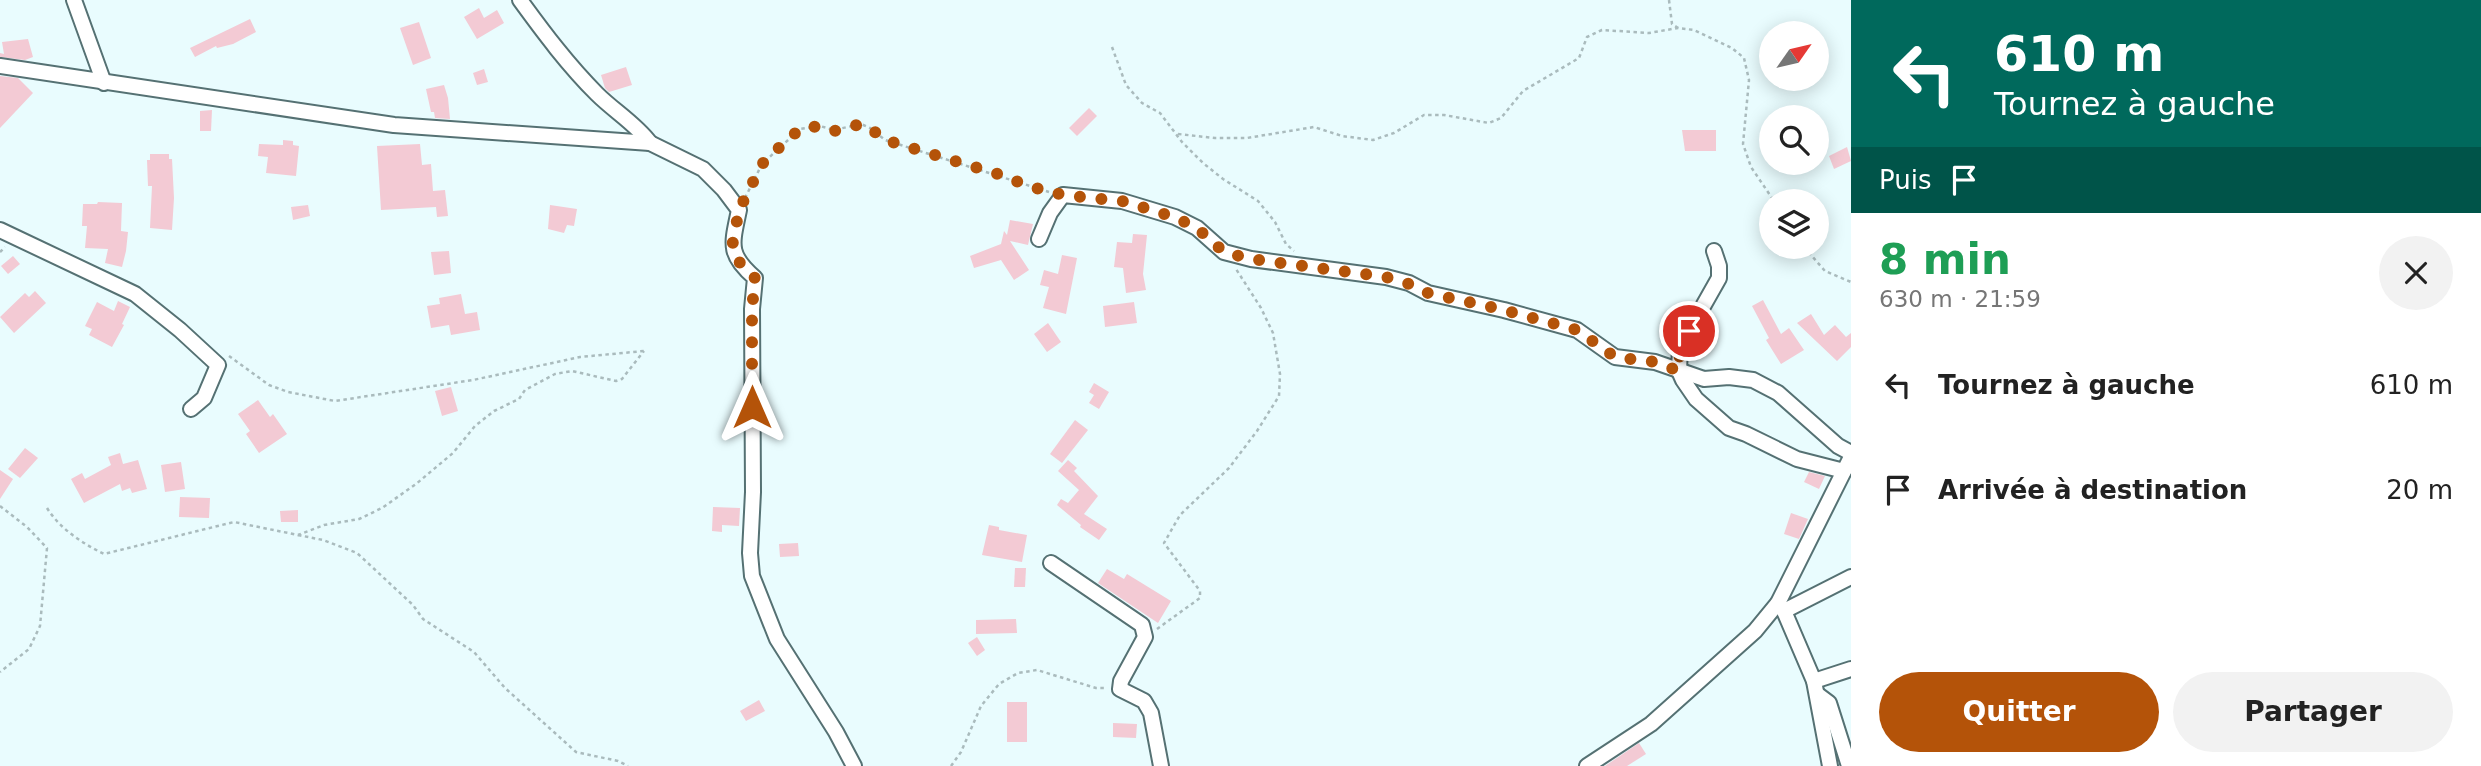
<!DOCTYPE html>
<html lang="fr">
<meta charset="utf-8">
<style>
:root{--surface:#fff;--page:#f2f2f2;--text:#222;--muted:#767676;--accent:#b45309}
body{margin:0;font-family:"DejaVu Sans",sans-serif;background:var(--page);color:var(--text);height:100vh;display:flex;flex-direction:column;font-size:26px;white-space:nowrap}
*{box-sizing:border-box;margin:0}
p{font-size:23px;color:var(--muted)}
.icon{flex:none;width:38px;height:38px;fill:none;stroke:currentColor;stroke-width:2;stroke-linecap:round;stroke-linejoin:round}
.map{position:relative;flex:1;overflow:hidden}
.details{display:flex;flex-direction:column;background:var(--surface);width:630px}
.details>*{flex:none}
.banner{background:#00695c;color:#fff;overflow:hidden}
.needle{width:46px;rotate:56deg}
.buttons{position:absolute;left:1759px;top:21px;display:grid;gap:14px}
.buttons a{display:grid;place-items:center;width:70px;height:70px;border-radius:50%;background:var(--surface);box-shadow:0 4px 18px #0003;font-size:35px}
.pin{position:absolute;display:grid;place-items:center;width:60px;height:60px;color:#fff;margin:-30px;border:4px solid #fff;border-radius:50%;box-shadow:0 2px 7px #0007}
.me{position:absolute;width:77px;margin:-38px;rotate:0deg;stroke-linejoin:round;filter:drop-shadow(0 0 5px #0008)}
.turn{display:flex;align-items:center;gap:24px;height:147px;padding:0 28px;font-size:32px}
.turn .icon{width:91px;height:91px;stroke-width:2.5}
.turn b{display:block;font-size:49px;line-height:60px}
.then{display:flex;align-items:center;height:66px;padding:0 28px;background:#0003;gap:14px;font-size:26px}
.round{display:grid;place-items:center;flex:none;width:74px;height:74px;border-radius:37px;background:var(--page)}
.overview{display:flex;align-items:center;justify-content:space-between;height:119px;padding:0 28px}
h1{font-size:42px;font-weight:600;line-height:52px;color:#1e9e55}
.cta{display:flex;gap:14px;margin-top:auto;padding:14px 28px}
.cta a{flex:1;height:80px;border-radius:42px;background:var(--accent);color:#fff;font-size:28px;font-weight:600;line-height:80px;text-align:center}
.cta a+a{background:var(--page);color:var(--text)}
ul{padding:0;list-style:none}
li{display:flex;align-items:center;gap:21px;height:105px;padding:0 28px}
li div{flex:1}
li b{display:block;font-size:26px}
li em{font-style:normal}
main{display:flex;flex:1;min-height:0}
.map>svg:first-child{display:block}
.building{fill:#f3cad4}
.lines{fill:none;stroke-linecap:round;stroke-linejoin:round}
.minor-casing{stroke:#557173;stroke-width:18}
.path{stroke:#aabbbd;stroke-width:2.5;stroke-dasharray:3.5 3.5;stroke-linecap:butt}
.minor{stroke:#fff;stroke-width:14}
.route{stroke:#b45309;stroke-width:12;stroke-dasharray:0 21.6}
</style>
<main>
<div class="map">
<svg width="1851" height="766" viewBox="0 0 1851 766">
<rect width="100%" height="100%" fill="#e9fcfe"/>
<!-- building -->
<g class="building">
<path d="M479,8l5,10 13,-8 7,13 -27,16 -13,-22z"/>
<path d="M250,19l6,13 -23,12 -16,4 -1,-2 -21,11 -5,-9z"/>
<path d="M419,22l12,36 -18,7 -13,-37z"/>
<path d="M28,39l5,18 -8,3 -25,-3v-4l4,1 -2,-12z"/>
<path d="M626,67l6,18 -23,7 -4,-4 -4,-13z"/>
<path d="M484,69l4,13 -11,3 -4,-12z"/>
<path d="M0,76l18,2 15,15 -33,35z"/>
<path d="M444,85l4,13 2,21 -15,-1 -1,-6h-3l-5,-23z"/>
<path d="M1089,108l8,8 -20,20 -8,-8z"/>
<path d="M212,110l-1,21h-11v-20z"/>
<path d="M1682,130h34v21h-31z"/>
<path d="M283,140l10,1v4l6,1 -3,30 -30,-3 2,-16 -10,-1 1,-12 24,1z"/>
<path d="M420,144l2,21 9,-1 2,27 12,-1 3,26 -11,1 -1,-10 -55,3 -4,-64z"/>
<path d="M1847,147l4,14 -17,8 -5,-13z"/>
<path d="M150,154h19v5h3l2,39 -2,32 -22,-2 2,-42h-4l-1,-26h3z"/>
<path d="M98,202l24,1 -1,28 7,1 -2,19 -4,16 -17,-4 3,-14 -23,-1 2,-22h-5l1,-22h14z"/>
<path d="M308,205l2,11 -17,4 -2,-13z"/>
<path d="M550,205l27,4 -3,17 -7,-1 -3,8 -16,-4z"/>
<path d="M1010,220l23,4 -5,21 -18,-4 19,29 -15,10 -13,-20 -27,8 -4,-12 31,-12 3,-13 3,4z"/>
<path d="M1133,234l14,1 -4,39 3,16 -20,3 -3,-25 -9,-1 3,-25 15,1z"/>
<path d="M449,251l2,22 -17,2 -3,-23z"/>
<path d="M1062,255l15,3 -11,56 -23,-6 6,-21 -9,-2 4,-15 14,4z"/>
<path d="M13,256l7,8 -12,10 -7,-8z"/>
<path d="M35,291l11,12 -32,30 -14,-16 25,-24 4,4z"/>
<path d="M461,294l4,20 12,-2 3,18 -29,5 -2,-10 -18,3 -4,-22 13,-2 -1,-6z"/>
<path d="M1763,300l18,34 8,-6 15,22 -23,14 -15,-24 3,-2 -17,-32z"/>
<path d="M118,301l12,6 -8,17 2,1 -12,22 -23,-12 3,-6 -7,-3 12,-24 17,9z"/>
<path d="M1134,302l3,21 -32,4 -2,-21z"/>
<path d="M1811,314l13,21 11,-10 11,12 5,-4v14l-14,14 -40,-38z"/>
<path d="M1048,323l13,19 -14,10 -13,-18z"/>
<path d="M1094,383l15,9 -10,17 -10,-6 5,-8 -5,-3z"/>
<path d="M451,387l7,24 -16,5 -7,-25z"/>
<path d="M258,400l12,17 3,-3 14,20 -28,19 -13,-19 4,-3 -12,-17z"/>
<path d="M1075,420l13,10 -26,33 -12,-9z"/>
<path d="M25,448l13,10 -18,20 -12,-9z"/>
<path d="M120,453l3,11 15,-4 9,29 -15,4 -2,-5 -8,3 -2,-7 -36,19 -13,-24 11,-6 3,6 26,-14 -3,-8z"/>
<path d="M1068,460l9,8 -3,3 24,25 -14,18 23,15 -8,11 -19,-13 1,-2 -24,-20 4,-6 7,4 11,-13 -21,-19z"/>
<path d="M181,462l4,27 -20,3 -4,-27z"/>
<path d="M0,470l13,9 -13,20z"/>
<path d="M1809,472l16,4 -6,13 -15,-7z"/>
<path d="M180,497l30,1 -1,20 -30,-1z"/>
<path d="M713,507l27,1 -1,18 -17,-1v7l-10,-1z"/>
<path d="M298,510v12h-17l-1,-11z"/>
<path d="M1791,513l17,6 -9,20 -15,-5z"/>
<path d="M989,525l10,2v3l28,5 -5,27 -40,-7z"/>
<path d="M798,543l1,13 -19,1 -1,-13z"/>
<path d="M1015,568h11l-1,19h-11z"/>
<path d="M1107,569l17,10 3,-5 44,27 -13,22 -60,-40z"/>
<path d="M1016,619l1,14 -41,1v-14z"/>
<path d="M977,637l8,13 -8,6 -9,-13z"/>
<path d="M759,700l6,11 -19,10 -6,-10z"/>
<rect x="1007" y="702" width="20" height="40"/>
<path d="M1113,723l24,1 -1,14 -23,-1z"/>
<path d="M1639,743l7,11 -19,12h-22z"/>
</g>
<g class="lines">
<!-- minor casing -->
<g class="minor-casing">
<g id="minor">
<path d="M74,0l30,83"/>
<path d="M520,0c24,33 48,65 77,94 17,17 39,30 53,49"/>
<path d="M0,66l394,59 256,18 53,26 21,21 15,20c-7,34 -12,44 16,68l-3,31 1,183 -3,61 2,23 25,63 59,93 18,34"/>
<path d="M0,230l135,64 45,36 38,35 -14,33 -13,11"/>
<path d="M1039,239l11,-26 13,-18 59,6 53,16 22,11 27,24 27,7 135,18 23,6 19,10 76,17 73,20 38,27 40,5 49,17 25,-2 24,3 25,13 60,53 13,7"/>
<path d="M1714,251l5,15v12l-39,69 -1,24 4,9 13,19 33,29 17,6 51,25 47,12"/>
<path d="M1051,563l91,62 3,12 -24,44 -1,8 24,12 7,12 10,53"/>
<path d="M1778,603l6,8 30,70 16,85"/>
<path d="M1784,611l67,-34"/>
<path d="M1814,681l37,-12"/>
<path d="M1817,694l12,9 20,63"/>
<path d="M1587,766l64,-42 104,-93 23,-28 73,-146"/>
</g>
</g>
<!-- path -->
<g class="path">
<path d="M1669,0l3,24 6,4"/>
<path d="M1112,47l14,38 16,18 18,10 22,29 21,21 20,16 35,22 17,21 11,22 8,7"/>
<path d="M1178,134l37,4h32l67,-11 28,9 31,4 21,-7 30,-18h20l45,8 12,-5 22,-27 56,-33 8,-21 15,-7 47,3 29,-5 16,2 38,18 12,10 5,22 -6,64 8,23 23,34"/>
<path d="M745,198l17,-34 38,-35 20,-3 14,4 27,-6 9,4 15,12 164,52"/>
<path d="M1804,247l21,24 26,11"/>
<path d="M0,252l5,-5"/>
<path d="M229,356l40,29 19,7 47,9 138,-21 107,-23 64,-6"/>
<path d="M0,506l27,21 20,21 -7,78 -11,23 -29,23"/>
<path d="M47,508c13,21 35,35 57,46l130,-32 64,13 26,-10 35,-6 23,-11 34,-24 37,-31 22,-27 19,-15 25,-12 6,-9 30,-16 17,-3 44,10 6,-2 22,-28"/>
<path d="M298,535l25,5 34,13 56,52 10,14 51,33 31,36 71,64 42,9 10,5"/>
<path d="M1157,629l43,-31v-7l-36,-48 16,-28 49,-47 28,-37 22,-35 1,-22 -7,-41 -12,-25 -25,-39"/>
<path d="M951,766l10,-14 20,-46 18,-22 19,-11 19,-3 59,18h10"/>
</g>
<!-- minor -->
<use href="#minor" class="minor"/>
</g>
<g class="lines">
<!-- route -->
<path class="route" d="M752,407v-98l3,-31 -13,-11 -10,-20 7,-37 23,-46 11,-11 27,-24 20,-3 14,5 27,-7 9,4 15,12 116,35 27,11 35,9 59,6 52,16 23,11 27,24 27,7 135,18 23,7 19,9 76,17 73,20 38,27 40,5 24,9 1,-24 9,-16"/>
</g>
</svg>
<div class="buttons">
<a><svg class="needle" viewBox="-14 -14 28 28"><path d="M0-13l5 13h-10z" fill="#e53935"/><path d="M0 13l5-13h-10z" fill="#767676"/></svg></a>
<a><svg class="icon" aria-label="search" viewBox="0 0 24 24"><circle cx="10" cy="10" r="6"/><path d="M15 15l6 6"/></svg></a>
<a><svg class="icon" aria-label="layers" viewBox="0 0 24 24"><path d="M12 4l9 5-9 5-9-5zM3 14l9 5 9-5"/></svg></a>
</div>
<div class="pin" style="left:1689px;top:331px;background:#d93025"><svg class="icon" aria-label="arrive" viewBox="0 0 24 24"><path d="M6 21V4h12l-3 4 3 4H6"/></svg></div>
<svg class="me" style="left:752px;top:407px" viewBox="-20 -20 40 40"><path d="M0-17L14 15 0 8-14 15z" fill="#b45309" stroke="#fff" stroke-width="4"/></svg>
</div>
<section class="details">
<div class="banner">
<div class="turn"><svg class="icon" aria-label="left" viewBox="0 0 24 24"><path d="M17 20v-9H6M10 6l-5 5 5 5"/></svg><div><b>610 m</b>Tournez à gauche</div></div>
<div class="then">Puis<svg class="icon" aria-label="arrive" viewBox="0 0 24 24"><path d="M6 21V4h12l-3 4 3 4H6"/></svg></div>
</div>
<div class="overview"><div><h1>8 min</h1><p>630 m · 21:59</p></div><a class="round"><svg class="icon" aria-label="close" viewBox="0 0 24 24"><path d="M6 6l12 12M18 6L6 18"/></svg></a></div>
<ul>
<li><svg class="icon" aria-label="left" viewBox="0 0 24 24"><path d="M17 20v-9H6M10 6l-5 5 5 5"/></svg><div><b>Tournez à gauche</b></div><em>610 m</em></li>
<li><svg class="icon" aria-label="arrive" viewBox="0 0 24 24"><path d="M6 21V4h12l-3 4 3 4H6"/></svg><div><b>Arrivée à destination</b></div><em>20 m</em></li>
</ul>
<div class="cta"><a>Quitter</a><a>Partager</a></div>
</section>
</main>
